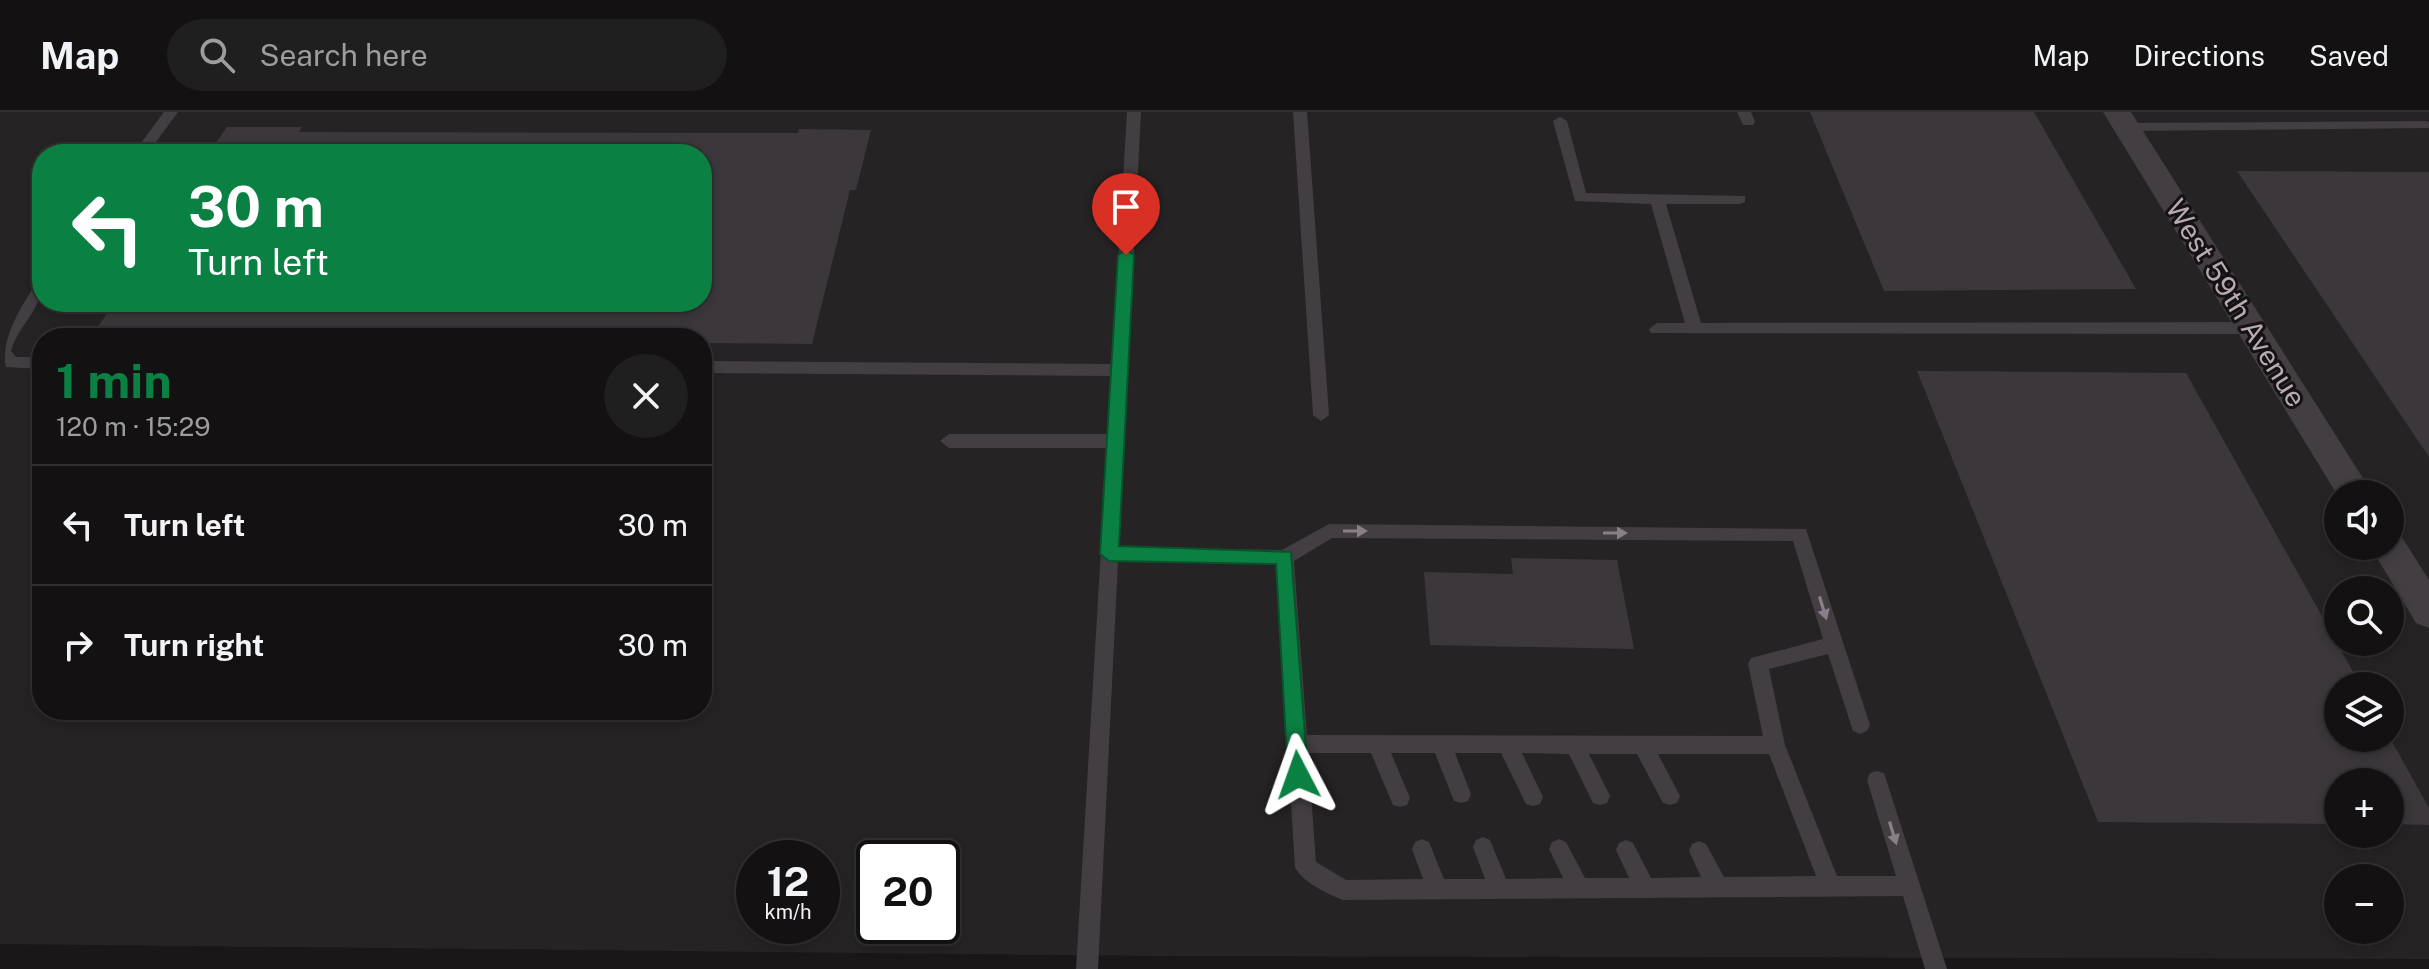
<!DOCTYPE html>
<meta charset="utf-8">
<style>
:root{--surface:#131112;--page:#201f20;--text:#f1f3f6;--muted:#9d9d9f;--line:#323132;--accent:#0b8043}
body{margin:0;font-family:"Public Sans",sans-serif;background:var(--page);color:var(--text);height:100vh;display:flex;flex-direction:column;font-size:30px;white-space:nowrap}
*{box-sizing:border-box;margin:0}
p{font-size:26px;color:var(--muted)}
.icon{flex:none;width:44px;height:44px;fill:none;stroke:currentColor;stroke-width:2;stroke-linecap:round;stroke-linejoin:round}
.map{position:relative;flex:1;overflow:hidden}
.panel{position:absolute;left:32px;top:216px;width:680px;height:392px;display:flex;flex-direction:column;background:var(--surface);border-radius:32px;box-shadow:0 4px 12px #0003,0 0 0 2px var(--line)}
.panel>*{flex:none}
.top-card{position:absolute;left:32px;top:32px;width:680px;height:168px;border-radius:32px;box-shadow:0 4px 12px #0003,0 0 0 2px var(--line);background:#0b8043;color:#fff;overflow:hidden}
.tools{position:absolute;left:2324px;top:368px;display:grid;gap:16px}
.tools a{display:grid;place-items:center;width:80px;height:80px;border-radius:50%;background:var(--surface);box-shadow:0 4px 12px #0003,0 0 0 2px var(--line);font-size:40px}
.speed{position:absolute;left:736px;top:728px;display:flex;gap:16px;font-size:40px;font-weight:700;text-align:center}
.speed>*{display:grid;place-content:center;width:104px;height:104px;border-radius:50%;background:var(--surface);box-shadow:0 4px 12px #0003,0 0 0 2px var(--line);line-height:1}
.speed small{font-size:20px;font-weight:400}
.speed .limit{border:4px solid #111;border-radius:12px;background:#fff;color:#111}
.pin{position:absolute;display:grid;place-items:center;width:68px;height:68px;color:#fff;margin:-82px -34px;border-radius:50% 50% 50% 0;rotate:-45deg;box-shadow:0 0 8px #0007}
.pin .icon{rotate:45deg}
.me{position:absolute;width:88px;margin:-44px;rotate:356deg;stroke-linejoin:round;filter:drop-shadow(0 0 6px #0008)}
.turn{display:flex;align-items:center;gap:28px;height:168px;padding:0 24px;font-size:36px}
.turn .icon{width:104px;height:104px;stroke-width:2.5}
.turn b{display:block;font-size:56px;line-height:68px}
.round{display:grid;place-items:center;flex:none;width:84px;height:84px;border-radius:42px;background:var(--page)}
.overview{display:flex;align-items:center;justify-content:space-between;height:136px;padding:0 24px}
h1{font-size:48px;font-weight:700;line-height:60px;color:var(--accent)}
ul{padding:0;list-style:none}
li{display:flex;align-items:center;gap:24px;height:120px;padding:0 24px;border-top:2px solid var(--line)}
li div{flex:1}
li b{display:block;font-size:30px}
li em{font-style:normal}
header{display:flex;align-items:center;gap:48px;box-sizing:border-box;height:112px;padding:0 40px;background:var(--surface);border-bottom:2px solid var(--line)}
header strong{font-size:38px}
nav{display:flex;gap:44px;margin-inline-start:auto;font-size:28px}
.search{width:560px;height:72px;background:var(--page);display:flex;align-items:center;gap:20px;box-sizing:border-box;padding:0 28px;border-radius:44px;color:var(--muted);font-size:30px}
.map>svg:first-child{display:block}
.built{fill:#262325;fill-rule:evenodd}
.building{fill:#3b373a}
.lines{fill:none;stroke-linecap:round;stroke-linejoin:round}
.lane{fill:#433e41;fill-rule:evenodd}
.street{fill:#433e41;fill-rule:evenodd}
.oneway{fill:#897f87}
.route{fill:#0b8043;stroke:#07532c;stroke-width:2}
.labels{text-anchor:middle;stroke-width:6;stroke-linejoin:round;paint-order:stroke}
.street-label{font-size:28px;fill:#b8aab5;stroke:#141213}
</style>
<header>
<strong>Map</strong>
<div class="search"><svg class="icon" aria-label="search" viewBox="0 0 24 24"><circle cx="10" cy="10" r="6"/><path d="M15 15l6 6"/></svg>Search here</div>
<nav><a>Map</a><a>Directions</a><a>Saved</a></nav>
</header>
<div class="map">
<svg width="2429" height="857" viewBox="0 0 2429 857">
<rect width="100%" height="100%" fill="#191718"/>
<!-- built -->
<path class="built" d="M0,0h2429v847l-1276,-3 -1153,-12zM42,42h660v148h-660zM42,226h660v372h-660zM2338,382h52v52h-52zM2338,478h52v52h-52zM2338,574h52v52h-52zM2338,670h52v52h-52zM754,746h68v68h-68zM874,746h68v68h-68zM2338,766h52v52h-52z"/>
<!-- building -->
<g class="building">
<path d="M1810,0h224l102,177 -252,2z"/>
<path d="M227,15h75l-3,5 499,1 1,-4 72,1 -15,60h-6l-38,154 -110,-1v-5h-612l25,-36h587v-148h-494z"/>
<path d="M2237,59l192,1v285z"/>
<path d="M1917,259l269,2 175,313h-23v52h52l39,70v17l-39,-1v-42h-52v42l-240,-2z"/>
<path d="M1511,446l106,2 17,89 -204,-4 -6,-73 89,2z"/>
</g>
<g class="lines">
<!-- lane -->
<g class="lane">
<path d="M164,0h14l-31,42h-14z"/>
<path d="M1127,0h14l-22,435 163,3 47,-26 477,5 64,196 -3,6 -7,3 -7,-3 -25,-77 -59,15 16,76 52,131h59l-29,-96 3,-7 7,-2 7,2 63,196h-22l-22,-73 -560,4c-15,-6 -41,-18 -48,-33l-19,-303 -158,-2 -20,407h-22l31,-521h-158l-9,-7 9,-7h159l3,-58 -409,-3v-12l410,3zM1332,426l461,3 30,98 -72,19 -3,6 15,72 -456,-1 -13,-174zM1308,641h63l22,52 7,2 7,-2 3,-7 -19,-45h44l19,48 7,2 7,-2 3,-7 -16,-41h46l25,51 7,2 7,-2 3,-7 -21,-44 47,1 24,49 7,2 7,-2 3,-7 -21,-42h48l26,49 7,2 7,-2 3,-7 -22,-42h111l47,122 -92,1 -18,-33 -7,-3 -7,3 -3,7 12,26 -50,1 -18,-35 -7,-3 -7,3 -3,7 13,28h-44l-19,-36 -7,-3 -7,3 -3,7 14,29 -57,1 -16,-39 -7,-3 -7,3 -3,7 12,32h-41l-15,-37 -7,-3 -7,3 -3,7 11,30 -77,1 -30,-18z"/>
<path d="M1293,0h14l22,303 -8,6 -8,-6z"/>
<path d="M1737,0h14l4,10 -2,3h-10z"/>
<path d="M1560,5l7,4 19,72 159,3v6l-5,2h-74l35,119 550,-1 8,6 -8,6 -600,-1 -2,-4 8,-6h28l-34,-119 -76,-3 -22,-80z"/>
<path d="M2424,9l5,1v6l-303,3 -7,-4 7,-4z"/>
<path d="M42,171c0,27 -24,42 -31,68l5,6h26v12l-36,-2c-6,-27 15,-61 30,-83z"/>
</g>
<!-- street -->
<g class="street">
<path d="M2103,0h28l242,382 -35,2z"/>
<path d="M2390,420l11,4 28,44v48l-13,-5 -46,-77h20z"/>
</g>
</g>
<!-- one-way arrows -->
<defs><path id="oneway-solid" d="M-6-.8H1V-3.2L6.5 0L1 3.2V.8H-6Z" transform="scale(2)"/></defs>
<g class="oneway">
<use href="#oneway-solid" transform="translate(1355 419)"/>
<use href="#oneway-solid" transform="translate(1615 421)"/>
<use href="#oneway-solid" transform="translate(1823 496) rotate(73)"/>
<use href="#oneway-solid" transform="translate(1893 721) rotate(73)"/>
</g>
<!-- route -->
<path class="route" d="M1126,138l8,5 -15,291 172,6 17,223 -3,6 -7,3 -7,-3 -3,-6 -12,-211 -167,-3 -9,-7 18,-299z"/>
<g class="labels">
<!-- street labels -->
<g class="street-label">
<text transform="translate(2236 191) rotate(58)" y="10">West 59th Avenue</text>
</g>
</g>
</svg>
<div class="tools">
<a><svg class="icon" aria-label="sound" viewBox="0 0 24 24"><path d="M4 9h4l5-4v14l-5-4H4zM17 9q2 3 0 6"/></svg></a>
<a><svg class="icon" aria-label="search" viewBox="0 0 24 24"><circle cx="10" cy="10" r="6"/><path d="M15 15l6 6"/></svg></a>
<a><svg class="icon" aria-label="layers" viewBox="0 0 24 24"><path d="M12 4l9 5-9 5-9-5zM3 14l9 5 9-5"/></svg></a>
<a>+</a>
<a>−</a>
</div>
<div class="speed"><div>12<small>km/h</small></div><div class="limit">20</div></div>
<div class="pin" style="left:1126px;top:143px;background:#d93025"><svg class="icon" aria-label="arrive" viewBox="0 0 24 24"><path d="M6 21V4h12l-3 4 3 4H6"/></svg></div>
<svg class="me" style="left:1298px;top:663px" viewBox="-20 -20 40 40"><path d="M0-17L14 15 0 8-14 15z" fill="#0b8043" stroke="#fff" stroke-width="4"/></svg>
<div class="top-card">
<div class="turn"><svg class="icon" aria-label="left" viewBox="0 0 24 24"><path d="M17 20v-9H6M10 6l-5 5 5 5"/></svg><div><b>30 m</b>Turn left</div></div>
</div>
<section class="panel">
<div class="overview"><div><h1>1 min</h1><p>120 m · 15:29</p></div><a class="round"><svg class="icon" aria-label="close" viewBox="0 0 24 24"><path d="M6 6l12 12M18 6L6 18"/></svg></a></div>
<ul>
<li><svg class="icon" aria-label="left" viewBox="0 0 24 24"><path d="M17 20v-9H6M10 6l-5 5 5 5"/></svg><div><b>Turn left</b></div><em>30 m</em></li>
<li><svg class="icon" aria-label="right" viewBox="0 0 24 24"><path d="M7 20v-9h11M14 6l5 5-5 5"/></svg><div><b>Turn right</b></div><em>30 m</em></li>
</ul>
</section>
</div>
